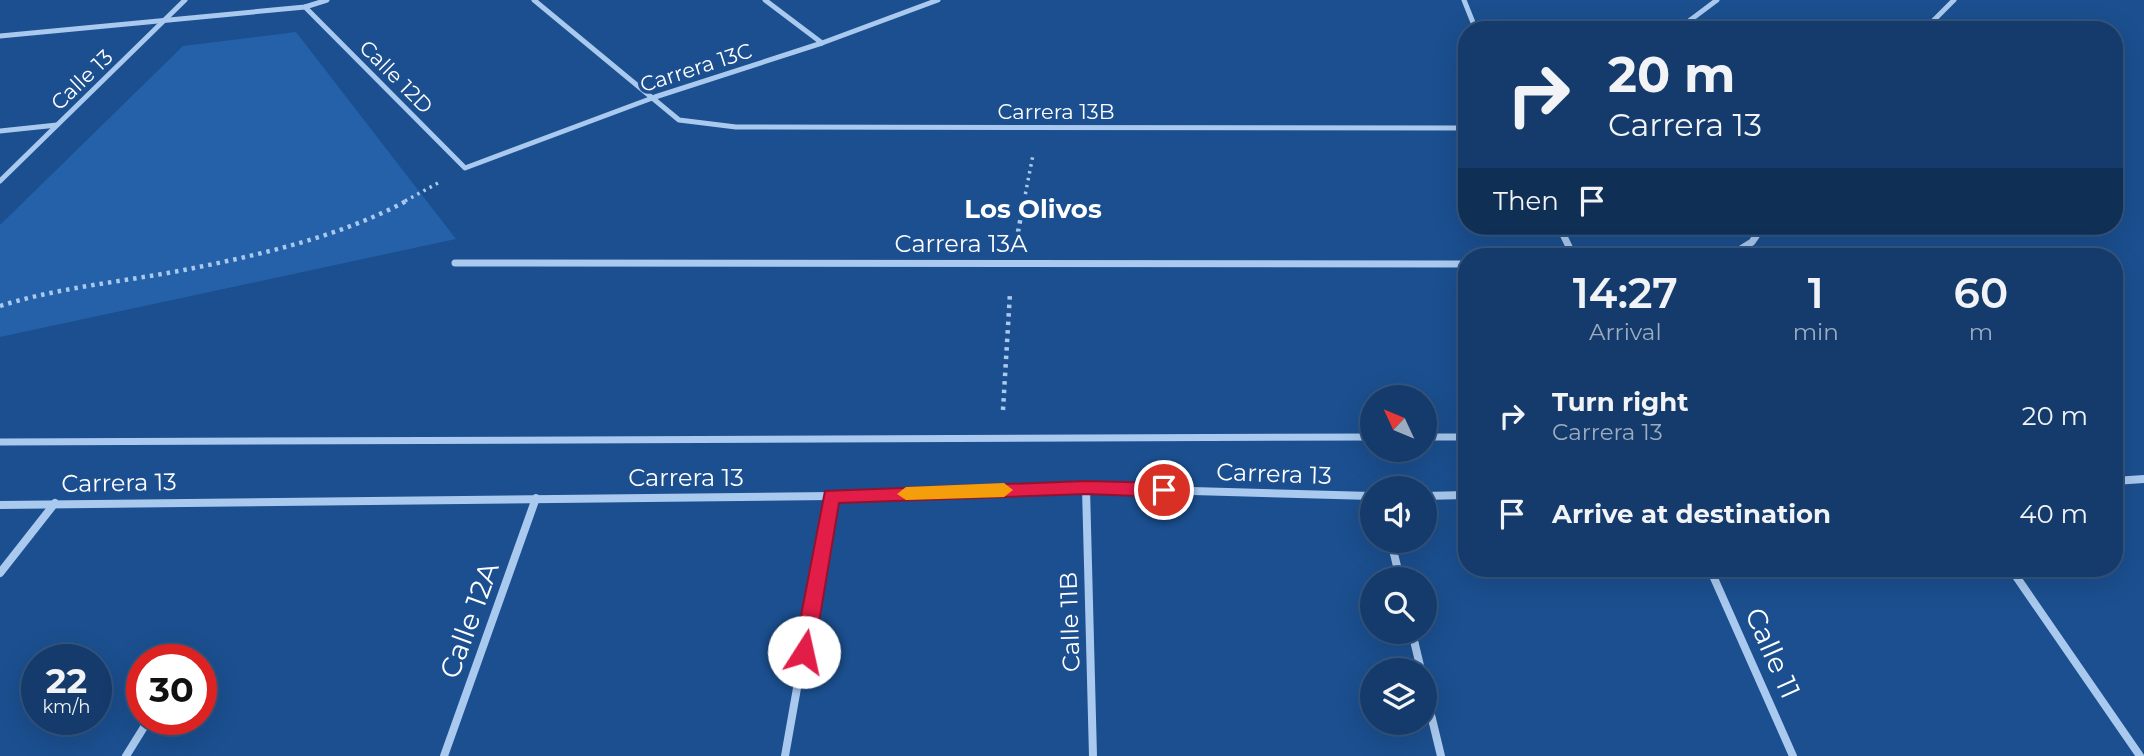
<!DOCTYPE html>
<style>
:root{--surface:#143b6b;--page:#214673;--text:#f1f3f6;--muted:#9dadc1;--line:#33557e}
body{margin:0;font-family:Montserrat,sans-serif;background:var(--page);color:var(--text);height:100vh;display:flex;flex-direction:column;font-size:26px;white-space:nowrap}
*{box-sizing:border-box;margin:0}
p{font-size:23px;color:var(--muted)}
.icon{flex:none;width:38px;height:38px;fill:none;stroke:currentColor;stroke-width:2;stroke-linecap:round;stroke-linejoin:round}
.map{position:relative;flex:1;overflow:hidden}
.drawer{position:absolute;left:1458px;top:248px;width:665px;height:329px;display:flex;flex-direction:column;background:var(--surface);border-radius:28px;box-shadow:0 7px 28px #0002,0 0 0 2px var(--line)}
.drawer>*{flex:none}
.guide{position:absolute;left:1458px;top:21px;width:665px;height:214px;border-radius:28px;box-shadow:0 7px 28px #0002,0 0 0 2px var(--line);background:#143b6b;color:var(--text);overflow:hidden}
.needle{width:46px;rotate:314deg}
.tools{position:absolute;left:1360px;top:385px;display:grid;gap:14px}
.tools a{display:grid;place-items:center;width:77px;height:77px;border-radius:50%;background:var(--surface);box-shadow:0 7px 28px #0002,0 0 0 2px var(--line);font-size:35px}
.speed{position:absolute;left:21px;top:644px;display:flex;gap:14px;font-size:35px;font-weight:700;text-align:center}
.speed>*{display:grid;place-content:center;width:91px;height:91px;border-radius:50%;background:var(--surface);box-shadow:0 7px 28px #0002,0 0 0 2px var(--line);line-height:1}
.speed small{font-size:18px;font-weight:400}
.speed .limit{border:10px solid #d22;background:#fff;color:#111}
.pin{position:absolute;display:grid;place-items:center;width:60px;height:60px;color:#fff;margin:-30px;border:4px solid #fff;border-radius:50%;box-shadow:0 2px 7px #0007}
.me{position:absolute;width:77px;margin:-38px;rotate:10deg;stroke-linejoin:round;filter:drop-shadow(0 0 5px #0008)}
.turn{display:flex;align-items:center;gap:24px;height:147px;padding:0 35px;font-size:32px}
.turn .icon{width:91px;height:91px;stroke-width:2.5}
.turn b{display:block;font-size:49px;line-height:60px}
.then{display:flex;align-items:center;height:66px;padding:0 35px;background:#0003;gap:14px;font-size:26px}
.eta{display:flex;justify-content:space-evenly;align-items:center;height:119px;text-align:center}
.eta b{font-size:42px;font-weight:600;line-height:49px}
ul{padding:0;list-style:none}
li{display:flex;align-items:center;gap:21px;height:98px;padding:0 35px}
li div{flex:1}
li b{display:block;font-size:26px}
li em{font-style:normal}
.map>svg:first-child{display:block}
.green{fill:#2461a8}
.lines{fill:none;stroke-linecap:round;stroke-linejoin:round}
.path-far1{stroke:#a9c9ee;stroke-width:3.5;stroke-dasharray:2.5 4.5;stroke-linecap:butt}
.path{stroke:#a9c9ee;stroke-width:4.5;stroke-dasharray:3.5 5;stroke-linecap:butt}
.street-far2{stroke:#a9c9ee;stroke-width:5}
.street-far1{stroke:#a9c9ee;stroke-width:7}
.street{stroke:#a9c9ee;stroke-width:8}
.route{fill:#e11d48;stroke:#92132f;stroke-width:2}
.slow{fill:#f59e0b}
.labels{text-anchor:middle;stroke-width:7;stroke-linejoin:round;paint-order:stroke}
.far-street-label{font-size:21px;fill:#fff;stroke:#1b4f8f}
.street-label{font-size:24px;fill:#fff;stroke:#1b4f8f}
.neighbourhood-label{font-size:26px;font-weight:bold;fill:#fff;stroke:#1b4f8f}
.near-street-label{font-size:28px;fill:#fff;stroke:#1b4f8f}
</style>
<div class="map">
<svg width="2144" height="756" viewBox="0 0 2144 756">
<rect width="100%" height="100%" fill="#1b4f8f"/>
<!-- green -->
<path class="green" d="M296,32l160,207 -456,98v-112l183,-179z"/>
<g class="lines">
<!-- path-far1 -->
<g class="path-far1">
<path d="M405,201l33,-18"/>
<path d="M1024,201l9,-46"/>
</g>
<!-- path -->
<g class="path">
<path d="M1018,232l6,-32"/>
<path d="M0,306c60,-19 122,-24 184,-36 75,-15 156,-33 224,-70"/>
<path d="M1003,410l7,-117"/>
</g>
<!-- street-far2 -->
<g class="street-far2">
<path d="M534,0l145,120 57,7 730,1"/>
<path d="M765,0l57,43"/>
<path d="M1464,0l12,30"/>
<path d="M305,7l160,161 190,-71 167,-54 116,-43"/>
<path d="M1677,30l40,-30"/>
<path d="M1924,30l30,-30"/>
<path d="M0,36l305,-29 22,-7"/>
<path d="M0,131l57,-6"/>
<path d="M0,181l185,-181"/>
</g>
<!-- street-far1 -->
<g class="street-far1">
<path d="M1559,226l15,31"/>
<path d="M1728,257l24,-15 11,-16"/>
<path d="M455,263l1011,1"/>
<path d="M1424,437h42"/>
<path d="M0,442l1372,-5"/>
</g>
<!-- street -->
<g class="street">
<path d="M2114,481l30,-2"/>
<path d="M1086,488l7,268"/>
<path d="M1424,496l42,-1"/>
<path d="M0,505l831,-9 255,-8 286,8"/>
<path d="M1391,541l9,38"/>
<path d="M1710,569l83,187"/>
<path d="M2011,569l129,187"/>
<path d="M0,573l55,-70"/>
<path d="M1412,632l9,38"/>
<path d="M1424,686l17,70"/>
<path d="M126,756l23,-37"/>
<path d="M444,756l92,-258"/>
<path d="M785,756l46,-260"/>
</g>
</g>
<!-- route -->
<path class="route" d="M1086,481l78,2 8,7 -8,7 -78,-3 -247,9 -25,149 -3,6 -7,3 -7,-3 -3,-6 31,-161z"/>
<!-- slow -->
<path class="slow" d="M1004,483l9,7 -9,7 -98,3 -9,-6 9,-7z"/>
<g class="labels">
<!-- far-street labels -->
<g class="far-street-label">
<text transform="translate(696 68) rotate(-18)" y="7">Carrera 13C</text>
<text transform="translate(396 77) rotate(45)" y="7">Calle 12D</text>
<text transform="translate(82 80) rotate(-44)" y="7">Calle 13</text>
<text x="1056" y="119">Carrera 13B</text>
</g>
<!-- street labels -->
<g class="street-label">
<text x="961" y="252">Carrera 13A</text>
<text transform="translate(1274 474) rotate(2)" y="8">Carrera 13</text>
<text x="686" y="486">Carrera 13</text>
<text transform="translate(119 483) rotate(-1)" y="8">Carrera 13</text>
<text transform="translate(1070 622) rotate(-92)" y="8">Calle 11B</text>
</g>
<!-- neighbourhood labels -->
<g class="neighbourhood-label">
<text x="1033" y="218">Los Olivos</text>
</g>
<!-- near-street labels -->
<g class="near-street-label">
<text transform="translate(469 620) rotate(-70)" y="10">Calle 12A</text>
<text transform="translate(1773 653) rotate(66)" y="10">Calle 11</text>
</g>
</g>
</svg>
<div class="tools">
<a><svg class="needle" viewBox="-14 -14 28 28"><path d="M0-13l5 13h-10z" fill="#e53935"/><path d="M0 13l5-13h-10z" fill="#9dadc1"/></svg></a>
<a><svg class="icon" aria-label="sound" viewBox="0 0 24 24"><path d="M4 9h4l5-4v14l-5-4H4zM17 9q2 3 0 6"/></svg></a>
<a><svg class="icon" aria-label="search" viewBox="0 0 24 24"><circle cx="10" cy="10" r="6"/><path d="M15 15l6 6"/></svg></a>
<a><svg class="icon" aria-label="layers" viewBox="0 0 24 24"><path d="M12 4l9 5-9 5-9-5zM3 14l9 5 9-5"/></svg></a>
</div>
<div class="speed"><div>22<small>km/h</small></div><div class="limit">30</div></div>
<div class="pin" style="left:1164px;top:490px;background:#d93025"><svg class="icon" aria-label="arrive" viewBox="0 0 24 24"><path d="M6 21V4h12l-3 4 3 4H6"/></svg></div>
<svg class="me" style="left:804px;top:652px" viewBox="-20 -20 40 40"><circle r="19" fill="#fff"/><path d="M0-13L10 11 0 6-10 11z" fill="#e11d48"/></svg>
<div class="guide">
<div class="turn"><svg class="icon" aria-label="right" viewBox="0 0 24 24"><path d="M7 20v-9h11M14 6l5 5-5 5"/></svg><div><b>20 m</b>Carrera 13</div></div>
<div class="then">Then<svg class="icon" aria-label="arrive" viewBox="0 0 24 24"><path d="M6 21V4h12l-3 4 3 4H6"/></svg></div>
</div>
<section class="drawer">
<div class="eta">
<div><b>14:27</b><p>Arrival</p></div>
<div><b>1</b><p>min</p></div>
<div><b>60</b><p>m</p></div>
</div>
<ul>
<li><svg class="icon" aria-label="right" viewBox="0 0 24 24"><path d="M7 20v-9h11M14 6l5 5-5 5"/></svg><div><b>Turn right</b><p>Carrera 13</p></div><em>20 m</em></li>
<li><svg class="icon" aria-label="arrive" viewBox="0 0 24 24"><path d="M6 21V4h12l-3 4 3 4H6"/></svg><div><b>Arrive at destination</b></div><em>40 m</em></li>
</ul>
</section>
</div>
